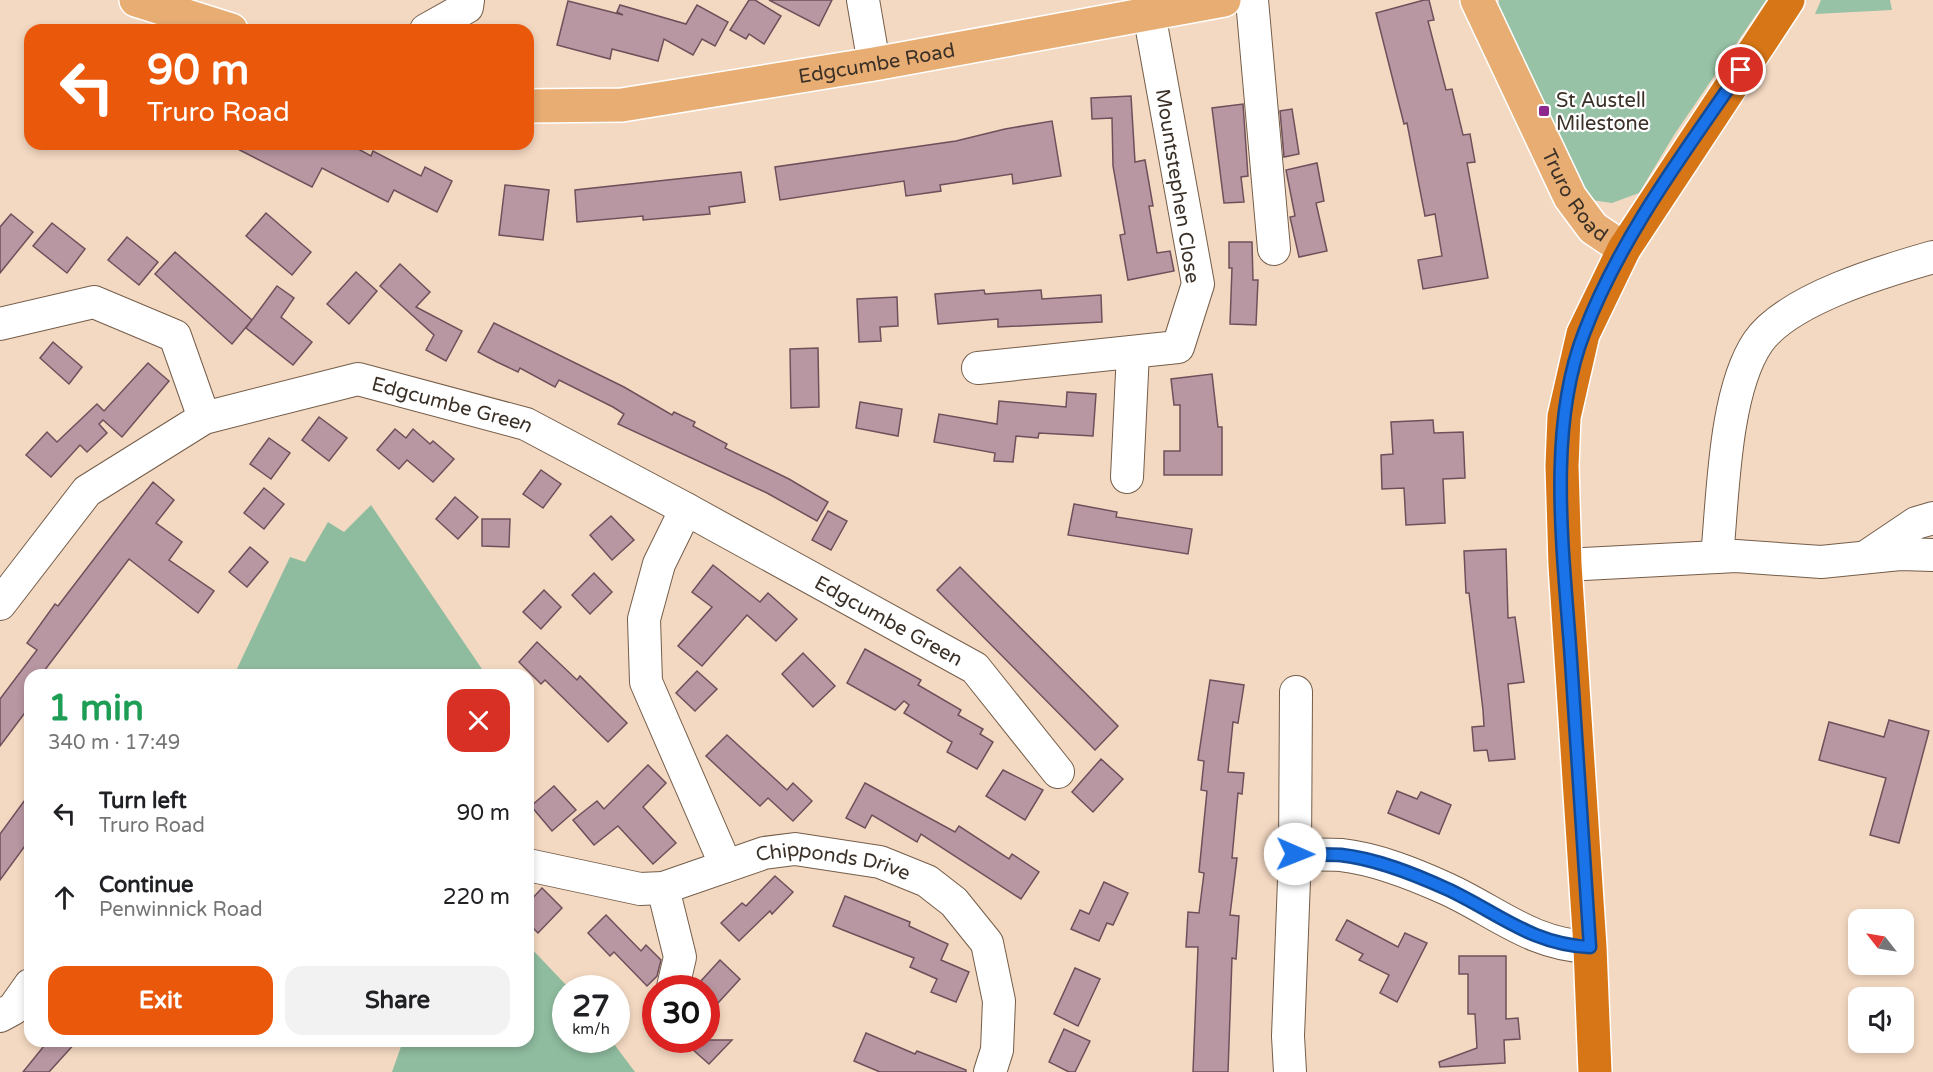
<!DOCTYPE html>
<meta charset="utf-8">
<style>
:root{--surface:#fff;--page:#f2f2f2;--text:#202124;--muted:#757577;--accent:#ea580c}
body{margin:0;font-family:"Varela Round",sans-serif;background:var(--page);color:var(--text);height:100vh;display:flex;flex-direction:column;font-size:22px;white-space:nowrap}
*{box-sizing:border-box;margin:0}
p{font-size:20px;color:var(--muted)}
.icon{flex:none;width:33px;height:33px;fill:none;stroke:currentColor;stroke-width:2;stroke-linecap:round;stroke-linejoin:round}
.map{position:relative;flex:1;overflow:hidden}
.details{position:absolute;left:24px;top:669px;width:510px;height:378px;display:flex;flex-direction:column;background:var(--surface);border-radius:18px;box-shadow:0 3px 9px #0003}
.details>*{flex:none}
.guide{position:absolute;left:24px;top:24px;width:510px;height:126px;border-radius:18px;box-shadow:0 3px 9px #0003;background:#ea580c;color:#fff;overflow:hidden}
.needle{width:39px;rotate:301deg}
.buttons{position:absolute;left:1848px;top:909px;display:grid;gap:12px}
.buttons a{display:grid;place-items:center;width:66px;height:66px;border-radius:12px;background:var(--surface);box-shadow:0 3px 9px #0003;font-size:30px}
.speed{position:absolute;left:552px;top:975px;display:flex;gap:12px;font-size:30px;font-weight:700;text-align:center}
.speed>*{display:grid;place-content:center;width:78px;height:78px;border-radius:50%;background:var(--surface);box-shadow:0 3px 9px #0003;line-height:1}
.speed small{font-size:15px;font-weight:400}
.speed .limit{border:9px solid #d22;background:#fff;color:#111}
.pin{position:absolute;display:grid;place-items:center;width:51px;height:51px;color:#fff;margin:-26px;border:3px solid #fff;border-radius:50%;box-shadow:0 2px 6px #0007}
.me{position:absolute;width:66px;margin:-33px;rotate:91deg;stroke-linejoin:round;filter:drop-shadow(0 0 4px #0008)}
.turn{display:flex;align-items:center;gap:21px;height:126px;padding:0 24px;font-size:27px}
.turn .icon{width:78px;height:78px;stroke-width:2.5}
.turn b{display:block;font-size:42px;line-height:51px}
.round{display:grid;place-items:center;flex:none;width:63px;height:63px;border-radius:18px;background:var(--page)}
.headline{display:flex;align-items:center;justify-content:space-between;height:102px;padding:0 24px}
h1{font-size:36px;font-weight:700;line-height:45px;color:#1e9e55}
.button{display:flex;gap:12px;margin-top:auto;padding:12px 24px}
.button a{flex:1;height:69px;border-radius:18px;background:var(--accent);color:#fff;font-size:24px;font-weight:700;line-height:69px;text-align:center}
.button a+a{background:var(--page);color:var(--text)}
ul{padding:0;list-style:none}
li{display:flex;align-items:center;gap:18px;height:84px;padding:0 24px}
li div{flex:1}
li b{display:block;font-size:22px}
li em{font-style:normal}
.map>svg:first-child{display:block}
.green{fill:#97c2a6}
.forest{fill:#8fbc9f}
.building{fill:#b997a2;stroke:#6e505b;stroke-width:1.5}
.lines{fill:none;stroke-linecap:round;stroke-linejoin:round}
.minor-casing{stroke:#745d49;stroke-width:34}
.major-casing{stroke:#fff;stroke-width:36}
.highway-casing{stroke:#fff;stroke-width:36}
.minor{stroke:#fff;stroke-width:32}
.major{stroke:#e7ad73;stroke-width:33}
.highway{stroke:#d77616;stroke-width:33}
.route-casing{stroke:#114b97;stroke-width:15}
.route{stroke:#1a73e8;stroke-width:10}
.poi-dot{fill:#8e288e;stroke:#fff;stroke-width:2}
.labels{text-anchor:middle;stroke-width:4.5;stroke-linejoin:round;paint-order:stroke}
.street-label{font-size:20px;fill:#3a3027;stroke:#fff}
.poi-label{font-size:20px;fill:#3a3027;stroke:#fff;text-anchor:start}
</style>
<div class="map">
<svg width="1933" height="1072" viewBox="0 0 1933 1072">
<rect width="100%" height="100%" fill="#f4d9c2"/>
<!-- green -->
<g class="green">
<path d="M1499,0h267l-92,135 -35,58 -27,10 -21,-3 -94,-187z"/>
<path d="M1821,0h69l2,10 -77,4z"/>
</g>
<!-- forest -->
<g class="forest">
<path d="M371,505l115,170h-252l56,-118 15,5 23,-40 16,10z"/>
<path d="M528,945l41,43h-3v52h45l24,32h-243l11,-31h125z"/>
</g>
<!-- building -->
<g class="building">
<path d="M749,0h6l26,16 -17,28 -15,-10 -3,5 -16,-9z"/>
<path d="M769,0h63l-13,26z"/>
<path d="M1424,0h5l5,20 -6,1 18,69 6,-1 11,46 7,-1 5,28 -8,1 21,115 -65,11 -5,-29 24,-4 -7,-42 -10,2 -18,-93 -3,1 -28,-111z"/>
<path d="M568,1l55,14 -6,-3 3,-7 66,19 11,-19 31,17 -13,24 -13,-7 -9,16 -29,-16 -6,22 -46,-12 -2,10 -53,-14z"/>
<path d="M1131,96l4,66 10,-2 8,46h-4l8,47 13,-2 4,20 -46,9 -8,-45 5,-1 -12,-68 -1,-48 -20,1 -1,-21z"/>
<path d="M1243,104l5,72 -7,1 3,25 -20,1 -12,-95z"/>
<path d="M1292,109l7,45 -15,3 -4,-46z"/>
<path d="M1052,121l9,55 -48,8 -1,-10 -72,11 1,6 -35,5 -2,-15 -124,19 -5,-33 181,-26 49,-12z"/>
<path d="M228,144h121l22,12 2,-5 48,25 4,-9 27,14 -15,31 -43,-22 -6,12 -66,-34 -10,19z"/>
<path d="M1317,163l7,38 -8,2 11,48 -28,6 -9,-40 5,-1 -9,-46z"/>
<path d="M741,172l4,30 -36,5 1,7 -67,6v-4l-66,6 -2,-32z"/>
<path d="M505,185l44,5 -6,50 -44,-5z"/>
<path d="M266,213l45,39 -19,23 -46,-39z"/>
<path d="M11,214l22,18 -33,41v-46z"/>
<path d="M52,223l33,26 -18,24 -34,-27z"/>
<path d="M127,237l31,25 -19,23 -31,-25z"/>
<path d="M1229,242h23l1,38h5l-2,45 -26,-1 2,-56h-3z"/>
<path d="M175,252l77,68 -20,24 -77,-70z"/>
<path d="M400,264l30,28 -14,15 46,24 -16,30 -20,-11 8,-15 -54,-49z"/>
<path d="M356,272l21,19 -28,33 -22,-20z"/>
<path d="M277,286l17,12 -13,19 31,25 -19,23 -47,-37z"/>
<path d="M984,290l1,4 56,-4 1,9 59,-4 1,27 -104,5v-8l-60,5 -3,-30z"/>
<path d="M897,297l1,29 -18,1 1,14 -22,1 -2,-43z"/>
<path d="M494,323l130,64 48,28 2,-3 21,10 -2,4 34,18 -2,4 64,31 39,23 -11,19 -50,-28 -149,-69 6,-10 -11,-7 -54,-27 -4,7 -35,-19 -2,4 -21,-10 -19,-10z"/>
<path d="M53,342l29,25 -13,17 -29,-26z"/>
<path d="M818,348l1,59 -28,1 -1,-59z"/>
<path d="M148,363l21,18 -47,56 -19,-17 -4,4 8,9 -20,19 -7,-7 -29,32 -25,-22 21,-23 10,10 40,-38 7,7z"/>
<path d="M1212,374l6,53h4v48h-58v-24h16v-46h-6l-3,-26z"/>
<path d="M1067,392l29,2 -3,42 -54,-3 -1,5 -22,-2 -3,26 -19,-1 1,-8 -61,-11 5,-28 58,10 2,-23 67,6z"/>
<path d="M860,402l42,7 -4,27 -42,-8z"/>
<path d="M319,417l28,21 -18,23 -27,-21z"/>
<path d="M1433,420l1,13 29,-1 2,46 -22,1 2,44 -39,2 -2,-37 -22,1 -1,-34 12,-1 -2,-32z"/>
<path d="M395,429l11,9 7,-9 17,15 3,-3 21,18 -21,23 -26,-22 -8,9 -22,-19z"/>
<path d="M269,438l21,15 -19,26 -21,-15z"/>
<path d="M541,470l20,14 -18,24 -20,-14z"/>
<path d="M153,482l21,18 -18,23 26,19 -13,18 45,31 -16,22 -69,-54 -88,116h-11v31l-30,40v-47l37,-49 -10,-7 28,-39 3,2z"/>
<path d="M264,488l20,16 -20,25 -20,-16z"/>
<path d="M455,497l23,20 -20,22 -22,-20z"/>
<path d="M1074,504l43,8 -1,5 76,12 -4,25 -120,-19z"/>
<path d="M828,511l19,10 -16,29 -19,-10z"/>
<path d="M611,516l23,24 -22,20 -22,-25z"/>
<path d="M482,519h28l-1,28 -27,-1z"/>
<path d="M250,547l18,15 -21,25 -18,-15z"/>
<path d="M1506,549l2,69 7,-1 9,65 -16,2 7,75 -26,2 -2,-11 -13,1 -2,-24 12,-1 -1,-16 -14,-117h-3l-2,-42z"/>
<path d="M713,565l47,37 8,-9 29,26 -21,22 -29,-26 -45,51 -24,-20 34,-39 -20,-15z"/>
<path d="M960,567l158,159 -23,24 -158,-160z"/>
<path d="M594,573l18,19 -22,22 -18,-19z"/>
<path d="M544,590l17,17 -20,22 -18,-17z"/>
<path d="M537,642l40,38 3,-4 47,47 -19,19 -63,-62 -4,4 -22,-22z"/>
<path d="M865,649l56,31 -3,5 43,25 -3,5 25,14 -3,5 13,8 -16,27 -30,-17 5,-10 -48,-29 5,-8 -5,-4 -9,9 -48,-27z"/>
<path d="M803,653l32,33 -22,21 -31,-33z"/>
<path d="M697,671l20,18 -22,22 -19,-18z"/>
<path d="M1210,680l34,5 -6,38 -5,-1 -5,50 16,1 -2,21 -4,-1 -6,65h5l-7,57 9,1 -3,43 -4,-1 -4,114h-35l5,-125h-12l2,-35 11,1 5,-40 -5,-1 8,-81 -6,-1 3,-29 -6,-1z"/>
<path d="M1889,720l40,11 -30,112 -29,-8 16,-57 -67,-18 10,-38 55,15z"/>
<path d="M727,735l60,55 6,-7 19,18 -19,20 -25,-23 -8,8 -54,-50z"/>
<path d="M1101,759l22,20 -30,33 -21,-20z"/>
<path d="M648,765l18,18 -23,24 33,36 -23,21 -35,-38 -24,19 -21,-25 24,-19 7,8z"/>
<path d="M1003,770l40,20 -18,30 -39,-24z"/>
<path d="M865,783l90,49 4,-6 50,33 3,-5 27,18 -18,27 -100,-65 -4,8 -45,-27 -7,13 -19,-10z"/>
<path d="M554,786l22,24 -24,21 -21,-25z"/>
<path d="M1397,791l20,8 4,-7 30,13 -12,29 -51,-21z"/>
<path d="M30,793v46l-30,41v-46z"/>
<path d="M775,876l18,16 -21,22 -2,-3 -31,30 -18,-18 21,-20 4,3z"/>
<path d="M1104,882l24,11 -15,32 -6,-2 -8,18 -28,-12 9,-19 9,4z"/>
<path d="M542,888l20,20 -24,25 -10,-10v-20z"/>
<path d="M845,896l65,26 -1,4 39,18 -7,16 28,12 -13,30 -25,-10 6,-13 -27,-12 4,-9 -81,-32z"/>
<path d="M606,915l35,36 5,-6 15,15 -4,16 -10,10 -33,-34 -4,4 -22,-23z"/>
<path d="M1347,920l51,27 7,-14 22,10 -30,59 -17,-9 9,-18 -30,-15 4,-6 -27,-14z"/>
<path d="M1459,956h47v63l12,-1 2,21 -16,1 1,23 -65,4 -1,-5 38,-14 -2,-34h-7v-40h-9z"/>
<path d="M720,960l20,19 -34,37v-28l-6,-6z"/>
<path d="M1075,968l25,11 -22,47 -24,-12z"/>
<path d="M1064,1029l26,12 -15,31h-6l-20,-10z"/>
<path d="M866,1033l49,21 2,-3 49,19v2h-86l-26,-11z"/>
<path d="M682,1040h50l-23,24z"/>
<path d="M48,1041h29l-28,31h-26z"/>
</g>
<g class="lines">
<!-- minor casing -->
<g class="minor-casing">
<g id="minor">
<path d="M863,0l11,64"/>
<path d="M1252,0l22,249"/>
<path d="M426,30l41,-23 1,-7"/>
<path d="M0,324l94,-22 81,34 29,82"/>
<path d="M978,368l200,-21 20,-63 -49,-271"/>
<path d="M1127,477l6,-125"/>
<path d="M686,509l-27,55 -15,55 2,63 80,184"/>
<path d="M1867,556l49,-33 17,-5"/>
<path d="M1717,557c6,-60 7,-165 41,-215 30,-43 126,-71 175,-85"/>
<path d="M1565,565l171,-9 85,6 79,-8 33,1"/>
<path id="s1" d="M0,604l87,-113 117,-73 154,-39 168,45 160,85 289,159 83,104"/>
<path d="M1295,854c15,1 31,0 46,1 36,4 73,19 106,34 50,23 85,56 143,58"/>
<path id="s2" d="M528,865l112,24 23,-1 101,-35 31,-4 85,13 47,19 27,21 33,41 12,58 -2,49 -7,22"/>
<path d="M663,888l17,69 -7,30"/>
<path d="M0,1016l13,-7 17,-24"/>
<path d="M1290,1072l-2,-36 7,-182 1,-162"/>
</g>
</g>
<!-- major casing -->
<g class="major-casing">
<g id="major">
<path d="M136,0l95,30"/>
<path id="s3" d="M1477,0l93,197 23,31 31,21"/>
<path id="s4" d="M528,106l94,-1 252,-41 350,-64"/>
</g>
</g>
<!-- highway casing -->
<g class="highway-casing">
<path id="highway" d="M1595,1072l-5,-125 -25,-382 -3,-99 2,-49 19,-83 41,-85 164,-249"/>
</g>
<!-- minor -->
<use href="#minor" class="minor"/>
<!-- major -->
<use href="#major" class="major"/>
<!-- highway -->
<use href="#highway" class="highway"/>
</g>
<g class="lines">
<!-- route casing -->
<g class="route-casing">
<path id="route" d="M1295,854c15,1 31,0 46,1 36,4 73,19 106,34 50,23 85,56 143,58 -7,-96 -13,-192 -19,-287 -7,-104 -25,-229 13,-327 36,-95 100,-180 157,-263"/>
</g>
<!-- route -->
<use href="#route" class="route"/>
</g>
<!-- markers -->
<rect class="poi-dot" x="1538" y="105" width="12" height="12" rx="3"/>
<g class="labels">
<!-- street labels -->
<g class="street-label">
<text dy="7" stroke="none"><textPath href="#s4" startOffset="352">Edgcumbe Road</textPath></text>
<text transform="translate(1178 186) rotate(81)" y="7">Mountstephen Close</text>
<text dy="7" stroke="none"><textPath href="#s3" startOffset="219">Truro Road</textPath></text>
<text dy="7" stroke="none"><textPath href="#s1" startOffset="537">Edgcumbe Green</textPath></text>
<text dy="7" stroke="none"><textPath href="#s1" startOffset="1026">Edgcumbe Green</textPath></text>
<text dy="7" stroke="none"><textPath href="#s2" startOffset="315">Chipponds Drive</textPath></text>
</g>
<!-- poi labels -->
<g class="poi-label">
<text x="1556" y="107">St Austell<tspan x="1556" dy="23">Milestone</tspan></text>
</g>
</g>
</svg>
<div class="buttons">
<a><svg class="needle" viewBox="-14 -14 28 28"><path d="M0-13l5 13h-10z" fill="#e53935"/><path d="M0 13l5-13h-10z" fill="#757577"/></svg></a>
<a><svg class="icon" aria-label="sound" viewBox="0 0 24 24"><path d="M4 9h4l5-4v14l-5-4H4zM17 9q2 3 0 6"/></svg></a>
</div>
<div class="speed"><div>27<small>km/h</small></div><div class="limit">30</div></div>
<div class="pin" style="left:1741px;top:70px;background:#d93025"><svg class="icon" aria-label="arrive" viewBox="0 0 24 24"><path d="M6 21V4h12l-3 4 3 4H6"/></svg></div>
<svg class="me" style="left:1295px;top:854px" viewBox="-20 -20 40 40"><circle r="19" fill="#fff"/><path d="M0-13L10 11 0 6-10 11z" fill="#1a73e8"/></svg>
<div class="guide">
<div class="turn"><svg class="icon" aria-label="left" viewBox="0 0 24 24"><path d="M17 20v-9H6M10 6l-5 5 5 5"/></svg><div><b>90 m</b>Truro Road</div></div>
</div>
<section class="details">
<div class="headline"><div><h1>1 min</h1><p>340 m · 17:49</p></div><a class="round" style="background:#d93025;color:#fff"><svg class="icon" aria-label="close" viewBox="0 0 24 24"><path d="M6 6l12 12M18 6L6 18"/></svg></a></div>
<ul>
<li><svg class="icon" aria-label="left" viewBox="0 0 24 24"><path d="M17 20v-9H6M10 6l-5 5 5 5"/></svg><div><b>Turn left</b><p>Truro Road</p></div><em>90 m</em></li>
<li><svg class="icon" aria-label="ahead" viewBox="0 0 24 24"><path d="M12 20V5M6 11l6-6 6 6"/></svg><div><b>Continue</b><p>Penwinnick Road</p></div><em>220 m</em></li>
</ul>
<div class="button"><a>Exit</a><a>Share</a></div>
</section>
</div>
